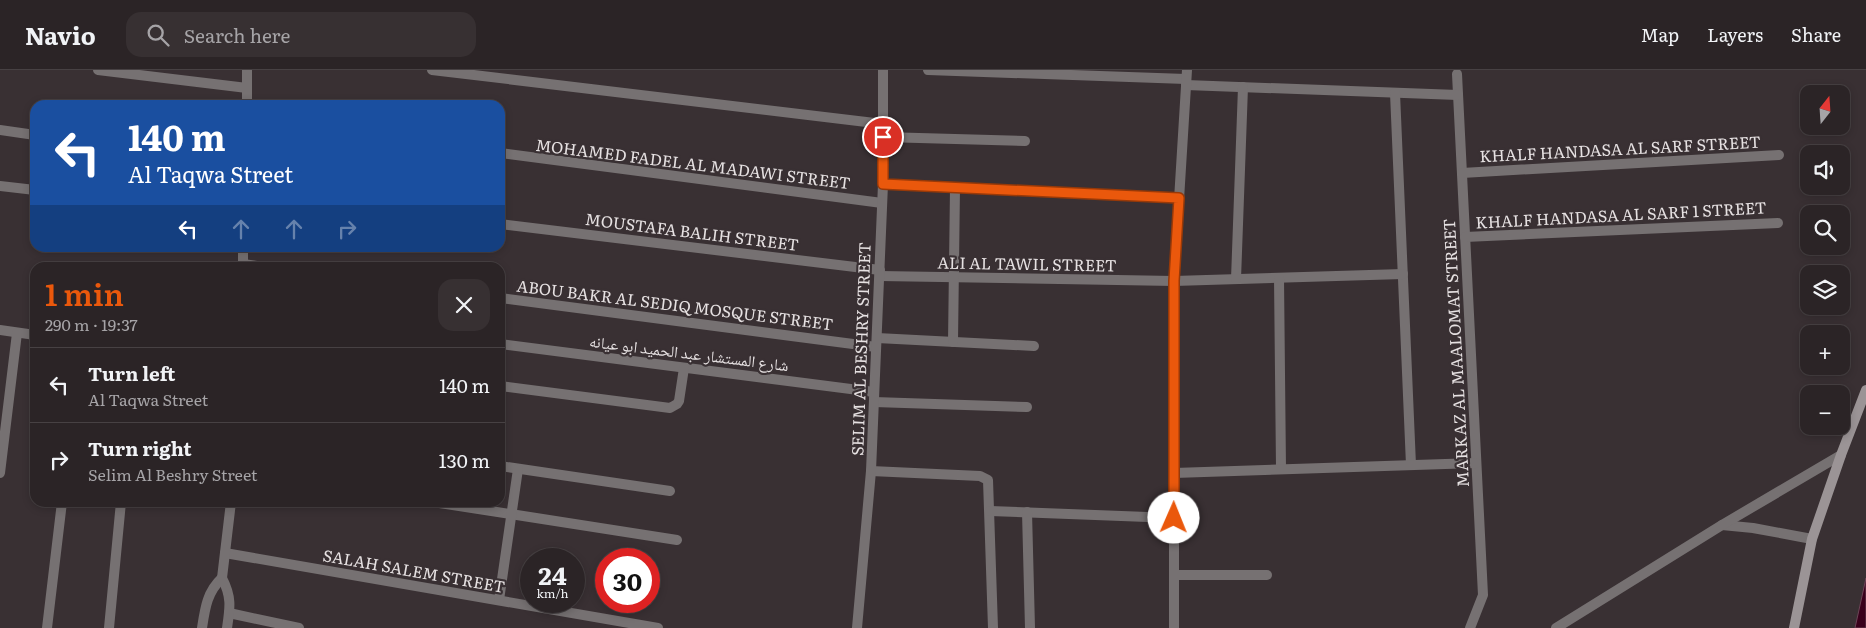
<!DOCTYPE html>
<meta charset="utf-8">
<style>
:root{--surface:#2b2426;--page:#373032;--text:#f1f3f6;--muted:#a6a4a7;--line:#474143;--accent:#ea580c}
body{margin:0;font-family:Literata,"Noto Naskh Arabic",serif;background:var(--page);color:var(--text);height:100vh;display:flex;flex-direction:column;font-size:19px;white-space:nowrap}
*{box-sizing:border-box;margin:0}
p{font-size:16px;color:var(--muted)}
.icon{flex:none;width:28px;height:28px;fill:none;stroke:currentColor;stroke-width:2;stroke-linecap:round;stroke-linejoin:round}
.map{position:relative;flex:1;overflow:hidden}
.side{position:absolute;left:30px;top:192px;width:475px;height:245px;display:flex;flex-direction:column;background:var(--surface);border-radius:15px;box-shadow:0 2px 8px #0003,0 0 0 1px var(--line)}
.side>*{flex:none}
.top-card{position:absolute;left:30px;top:30px;width:475px;height:152px;border-radius:15px;box-shadow:0 2px 8px #0003,0 0 0 1px var(--line);background:#1a4fa0;color:#fff;overflow:hidden}
.needle{width:32px;rotate:17deg}
.controls{position:absolute;left:1800px;top:15px;display:grid;gap:10px}
.controls a{display:grid;place-items:center;width:50px;height:50px;border-radius:10px;background:var(--surface);box-shadow:0 2px 8px #0003,0 0 0 1px var(--line);font-size:25px}
.speed{position:absolute;left:520px;top:478px;display:flex;gap:10px;font-size:25px;font-weight:700;text-align:center}
.speed>*{display:grid;place-content:center;width:65px;height:65px;border-radius:50%;background:var(--surface);box-shadow:0 2px 8px #0003,0 0 0 1px var(--line);line-height:1}
.speed small{font-size:12px;font-weight:400}
.speed .limit{border:8px solid #d22;background:#fff;color:#111}
.pin{position:absolute;display:grid;place-items:center;width:42px;height:42px;color:#fff;margin:-21px;border:2px solid #fff;border-radius:50%;box-shadow:0 1px 5px #0007}
.me{position:absolute;width:55px;margin:-28px;rotate:1deg;stroke-linejoin:round;filter:drop-shadow(0 0 4px #0008)}
.turn{display:flex;align-items:center;gap:18px;height:105px;padding:0 15px;font-size:22px}
.turn .icon{width:65px;height:65px;stroke-width:2.5}
.turn b{display:block;font-size:35px;line-height:42px}
.lanes{display:flex;align-items:center;height:48px;padding:0 15px;background:#0003;justify-content:center;gap:25px;direction:ltr}
.lanes .off{opacity:.35}
.round{display:grid;place-items:center;flex:none;width:52px;height:52px;border-radius:15px;background:var(--page)}
.headline{display:flex;align-items:center;justify-content:space-between;height:85px;padding:0 15px}
h1{font-size:30px;font-weight:600;line-height:38px;color:var(--accent)}
ul{padding:0;list-style:none}
li{display:flex;align-items:center;gap:15px;height:75px;padding:0 15px;border-top:1px solid var(--line)}
li div{flex:1}
li b{display:block;font-size:19px}
li em{font-style:normal}
header{display:flex;align-items:center;gap:30px;box-sizing:border-box;height:70px;padding:0 25px;background:var(--surface);border-bottom:1px solid var(--line)}
header strong{font-size:24px}
nav{display:flex;gap:28px;margin-inline-start:auto;font-size:18px}
.search{width:350px;height:45px;background:var(--page);display:flex;align-items:center;gap:12px;box-sizing:border-box;padding:0 18px;border-radius:15px;color:var(--muted);font-size:19px}
.map>svg:first-child{display:block}
.water{fill:#39001b;stroke:#6d4457}
.lines{fill:none;stroke-linecap:round;stroke-linejoin:round}
.street{stroke:#767172;stroke-width:10}
.secondary{stroke:#9b9496;stroke-width:10}
.route-casing{stroke:#983908;stroke-width:12}
.route{stroke:#ea580c;stroke-width:9}
.labels{text-anchor:middle;stroke-width:4.5;stroke-linejoin:round;paint-order:stroke}
.street-label{font-size:16px;fill:#e6e1e2;stroke:#393033}
</style>
<header>
<strong>Navio</strong>
<div class="search"><svg class="icon" aria-label="search" viewBox="0 0 24 24"><circle cx="10" cy="10" r="6"/><path d="M15 15l6 6"/></svg>Search here</div>
<nav><a>Map</a><a>Layers</a><a>Share</a></nav>
</header>
<div class="map">
<svg width="1866" height="558" viewBox="0 0 1866 558">
<rect width="100%" height="100%" fill="#393033"/>
<!-- water -->
<path class="water" d="M1866,508v50h-11z"/>
<g class="lines">
<!-- street -->
<g class="street">
<path d="M98,0l149,18"/>
<path d="M432,0l451,54"/>
<path d="M928,0l258,9"/>
<path d="M1457,4l26,521 -13,33"/>
<path d="M1186,15l272,10"/>
<path d="M1395,23l16,372"/>
<path d="M247,35v-35"/>
<path d="M0,60l35,5"/>
<path d="M883,67l142,4"/>
<path d="M500,83l382,50"/>
<path d="M1462,103l317,-18"/>
<path d="M883,114l296,14"/>
<path d="M0,116l35,4"/>
<path d="M500,154l380,46"/>
<path d="M1465,167l313,-14"/>
<path d="M243,194l27,4"/>
<path d="M243,198v-20"/>
<path d="M880,206l294,5 229,-7"/>
<path d="M1279,208l2,191"/>
<path d="M1236,209l7,-192"/>
<path d="M500,228l376,49"/>
<path d="M0,260l35,5"/>
<path d="M877,268l157,8"/>
<path d="M953,272l2,-154"/>
<path d="M500,274l374,48"/>
<path d="M500,316l170,22 7,-4 2,-3 5,-33"/>
<path d="M874,332l153,5"/>
<path d="M500,396l170,25"/>
<path d="M871,401l109,5 8,4 5,148"/>
<path d="M0,403l17,-140"/>
<path d="M1174,403l302,-10"/>
<path d="M433,432l244,38"/>
<path d="M990,441l184,7"/>
<path d="M1027,442l3,116"/>
<path d="M1722,455l31,3 59,11"/>
<path d="M225,483l433,75"/>
<path d="M1174,505h93"/>
<path d="M499,530l19,-131"/>
<path d="M229,543l70,15"/>
<path d="M47,558l15,-126"/>
<path d="M109,558l12,-126"/>
<path d="M202,558c3,-20 5,-36 20,-50"/>
<path d="M227,558c3,-20 5,-31 -5,-50l9,-76"/>
<path d="M857,558l14,-157 12,-287v-114"/>
<path d="M1174,558v-347l13,-211"/>
<path d="M1556,558l166,-103 119,-70"/>
</g>
<!-- secondary -->
<path class="secondary" d="M1794,558l18,-89 29,-84 25,-65"/>
</g>
<g class="lines">
<!-- route casing -->
<g class="route-casing">
<path id="route" d="M883,67v47l296,14 -5,83v237"/>
</g>
<!-- route -->
<use href="#route" class="route"/>
</g>
<g class="labels">
<!-- street labels -->
<g class="street-label">
<text transform="translate(1620 79) rotate(-3)" y="6">KHALF HANDASA AL SARF STREET</text>
<text transform="translate(693 94) rotate(7)" y="6">MOHAMED FADEL AL MADAWI STREET</text>
<text transform="translate(1621 145) rotate(-3)" y="6">KHALF HANDASA AL SARF 1 STREET</text>
<text transform="translate(692 162) rotate(7)" y="6">MOUSTAFA BALIH STREET</text>
<text transform="translate(1027 194) rotate(1)" y="6">ALI AL TAWIL STREET</text>
<text transform="translate(675 235) rotate(7)" y="6">ABOU BAKR AL SEDIQ MOSQUE STREET</text>
<text transform="translate(861 279) rotate(-88)" y="6">SELIM AL BESHRY STREET</text>
<text transform="translate(689 283) rotate(7)" y="6">شارع المستشار عبد الحميد ابو عيانه</text>
<text transform="translate(1456 283) rotate(-93)" y="6">MARKAZ AL MAALOMAT STREET</text>
<text transform="translate(414 501) rotate(10)" y="6">SALAH SALEM STREET</text>
</g>
</g>
</svg>
<div class="controls">
<a><svg class="needle" viewBox="-14 -14 28 28"><path d="M0-13l5 13h-10z" fill="#e53935"/><path d="M0 13l5-13h-10z" fill="#a6a4a7"/></svg></a>
<a><svg class="icon" aria-label="sound" viewBox="0 0 24 24"><path d="M4 9h4l5-4v14l-5-4H4zM17 9q2 3 0 6"/></svg></a>
<a><svg class="icon" aria-label="search" viewBox="0 0 24 24"><circle cx="10" cy="10" r="6"/><path d="M15 15l6 6"/></svg></a>
<a><svg class="icon" aria-label="layers" viewBox="0 0 24 24"><path d="M12 4l9 5-9 5-9-5zM3 14l9 5 9-5"/></svg></a>
<a>+</a>
<a>−</a>
</div>
<div class="speed"><div>24<small>km/h</small></div><div class="limit">30</div></div>
<div class="pin" style="left:883px;top:67px;background:#d93025"><svg class="icon" aria-label="arrive" viewBox="0 0 24 24"><path d="M6 21V4h12l-3 4 3 4H6"/></svg></div>
<svg class="me" style="left:1174px;top:448px" viewBox="-20 -20 40 40"><circle r="19" fill="#fff"/><path d="M0-13L10 11 0 6-10 11z" fill="#ea580c"/></svg>
<div class="top-card">
<div class="turn"><svg class="icon" aria-label="left" viewBox="0 0 24 24"><path d="M17 20v-9H6M10 6l-5 5 5 5"/></svg><div><b>140 m</b>Al Taqwa Street</div></div>
<div class="lanes"><svg class="icon" aria-label="left" viewBox="0 0 24 24"><path d="M17 20v-9H6M10 6l-5 5 5 5"/></svg><svg class="icon off" aria-label="ahead" viewBox="0 0 24 24"><path d="M12 20V5M6 11l6-6 6 6"/></svg><svg class="icon off" aria-label="ahead" viewBox="0 0 24 24"><path d="M12 20V5M6 11l6-6 6 6"/></svg><svg class="icon off" aria-label="right" viewBox="0 0 24 24"><path d="M7 20v-9h11M14 6l5 5-5 5"/></svg></div>
</div>
<section class="side">
<div class="headline"><div><h1>1 min</h1><p>290 m · 19:37</p></div><a class="round"><svg class="icon" aria-label="close" viewBox="0 0 24 24"><path d="M6 6l12 12M18 6L6 18"/></svg></a></div>
<ul>
<li><svg class="icon" aria-label="left" viewBox="0 0 24 24"><path d="M17 20v-9H6M10 6l-5 5 5 5"/></svg><div><b>Turn left</b><p>Al Taqwa Street</p></div><em>140 m</em></li>
<li><svg class="icon" aria-label="right" viewBox="0 0 24 24"><path d="M7 20v-9h11M14 6l5 5-5 5"/></svg><div><b>Turn right</b><p>Selim Al Beshry Street</p></div><em>130 m</em></li>
</ul>
</section>
</div>
